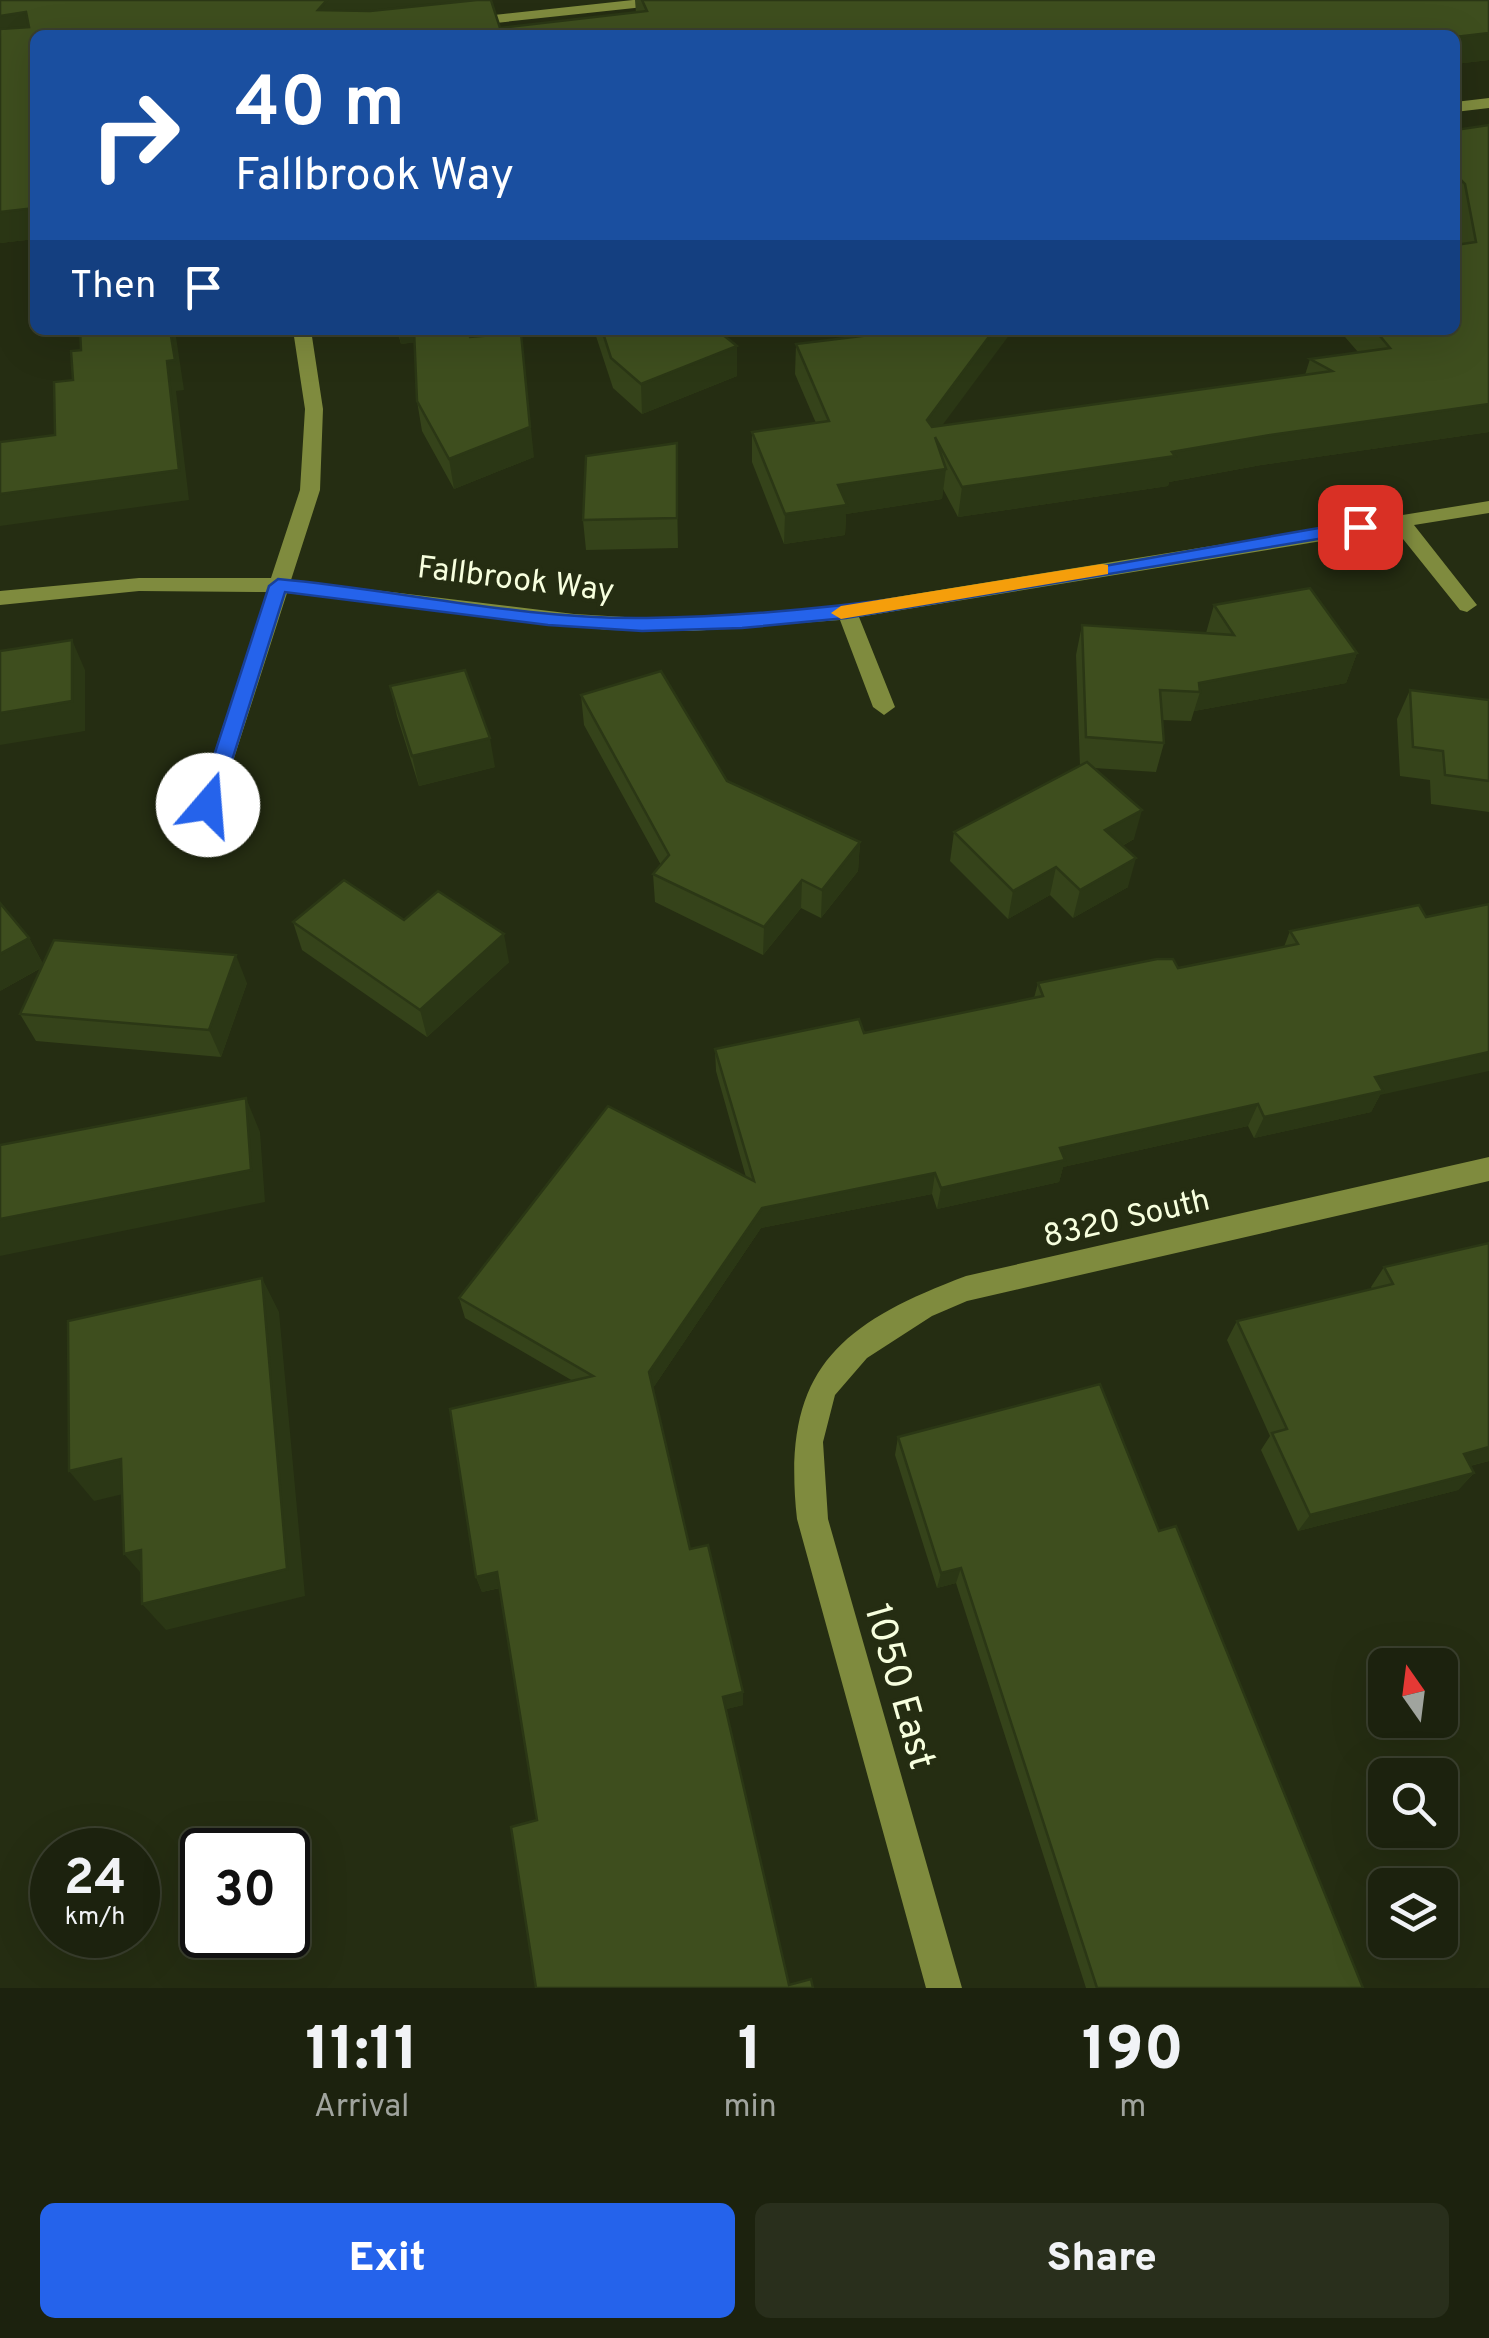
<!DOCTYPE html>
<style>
:root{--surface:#1c220e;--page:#292f1c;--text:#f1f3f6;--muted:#a0a49e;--line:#3a3f2e;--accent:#2563eb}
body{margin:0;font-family:Overpass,sans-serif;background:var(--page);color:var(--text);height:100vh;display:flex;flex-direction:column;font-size:38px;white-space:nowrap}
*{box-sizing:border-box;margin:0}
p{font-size:32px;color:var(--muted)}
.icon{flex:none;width:55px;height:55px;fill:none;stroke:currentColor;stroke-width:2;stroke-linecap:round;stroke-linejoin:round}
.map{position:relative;height:1988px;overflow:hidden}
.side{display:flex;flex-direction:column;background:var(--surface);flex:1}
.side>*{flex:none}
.guide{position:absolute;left:30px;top:30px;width:1430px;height:305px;border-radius:15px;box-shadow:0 10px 40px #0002,0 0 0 2px var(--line);background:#1a4fa0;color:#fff;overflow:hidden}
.needle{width:65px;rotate:346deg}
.fabs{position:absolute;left:1368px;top:1648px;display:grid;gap:20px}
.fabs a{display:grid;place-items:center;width:90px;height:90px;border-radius:15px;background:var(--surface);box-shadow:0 10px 40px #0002,0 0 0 2px var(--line);font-size:50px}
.speed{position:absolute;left:30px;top:1828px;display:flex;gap:20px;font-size:50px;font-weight:700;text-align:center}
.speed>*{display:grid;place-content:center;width:130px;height:130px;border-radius:50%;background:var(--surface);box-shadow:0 10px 40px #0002,0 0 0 2px var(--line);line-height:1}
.speed small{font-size:25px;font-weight:400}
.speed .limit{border:5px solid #111;border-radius:15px;background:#fff;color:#111}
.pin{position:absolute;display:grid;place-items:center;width:85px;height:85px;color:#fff;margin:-42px;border-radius:20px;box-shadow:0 5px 15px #0006}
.me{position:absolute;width:110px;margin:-55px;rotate:18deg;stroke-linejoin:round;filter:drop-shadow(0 0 8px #0008)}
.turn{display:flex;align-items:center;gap:35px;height:210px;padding:0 40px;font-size:45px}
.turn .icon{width:130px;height:130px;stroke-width:2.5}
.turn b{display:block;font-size:70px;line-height:85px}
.then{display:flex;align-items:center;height:95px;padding:0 40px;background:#0003;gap:20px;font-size:38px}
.eta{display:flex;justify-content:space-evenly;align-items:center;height:170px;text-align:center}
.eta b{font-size:60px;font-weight:800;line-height:70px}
.action{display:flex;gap:20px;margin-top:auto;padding:20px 40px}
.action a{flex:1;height:115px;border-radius:15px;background:var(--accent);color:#fff;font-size:40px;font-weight:800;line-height:115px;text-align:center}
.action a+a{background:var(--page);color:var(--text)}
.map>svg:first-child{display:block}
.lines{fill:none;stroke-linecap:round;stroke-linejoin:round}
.minor{fill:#7f8b3e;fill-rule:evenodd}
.wall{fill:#35431a}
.shaded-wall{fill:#2b3715}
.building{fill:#3e4e1e;stroke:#2b3715;stroke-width:2.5}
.route{fill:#2563eb;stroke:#184099;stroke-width:2.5}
.slow{fill:#f59e0b}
.labels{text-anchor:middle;stroke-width:8;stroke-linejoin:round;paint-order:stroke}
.street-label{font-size:32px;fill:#f7ffde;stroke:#252d12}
.near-street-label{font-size:38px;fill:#f7ffde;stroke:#252d12}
</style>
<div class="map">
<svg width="1489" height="1988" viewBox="0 0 1489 1988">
<rect width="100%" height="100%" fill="#252d12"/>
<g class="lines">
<!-- minor -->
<g class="minor">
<path d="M633,0h46l-7,4 -205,22 -7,-4 7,-4z"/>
<path d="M1489,98v10l-34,4v-10z"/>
<path d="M293,330h18l12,79 -3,81 -29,90 283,34 68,4 77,-2 128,-11 642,-104v12l-75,12 63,80 -10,7 -7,-2 -65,-81 -536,88 36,90 -11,8 -11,-8 -33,-87 -147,11 -85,-1 -321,-37 -68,212 -11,8 -11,-8 70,-213 -128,-1 -139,14v-14l139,-13h132l29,-88 5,-81z"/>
<path d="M1489,1157v24l-522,120 -35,15 -65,42 -32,37 -12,47 5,77 134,469h-36l-129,-469c-16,-146 38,-194 169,-243z"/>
</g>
</g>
<!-- wall -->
<g class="wall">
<path d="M0,0h491l9,28 136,-15 -1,-13h854v60l-34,4v-29h-1420v204l-35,4z"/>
<path d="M1489,125v307l-228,33 -92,17 -1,4 -210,31 -15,-28 -1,10 -96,15 -1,21 -61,9 -32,-82v-30l64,-9 -21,-49 1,-30 145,82 364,-51 5,-16 48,-7 -19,-22h116l5,-86 -5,-28v-86z"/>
<path d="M397,330h71l2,7 64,120 -80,32 -32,-58 -5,-30 -2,-59 -14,2z"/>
<path d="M594,330h123l20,16v30l-95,38 -29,-26z"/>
<path d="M678,473v75l-92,2 -3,-30z"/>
<path d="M1214,605l143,48 -11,30 -152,28 -3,10 -29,-1 2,23 -8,29 -62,-4 40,71 -12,7 6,41 -55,31 -23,-23 -42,24 -58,-58 4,-29 126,-66 -4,-111 6,-30 124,8z"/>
<path d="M390,686l105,81 -76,19 -22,-70z"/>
<path d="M1410,690l79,10v112l-58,-8 -1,-24 -30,-4 -3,-57z"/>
<path d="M581,695l146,86 133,61 -2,29 -37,47 -20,-10 -38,47 -108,-53 -2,-28 8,-9 -77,-140z"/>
<path d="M404,920l105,42 -82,75 -125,-87 -9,-28z"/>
<path d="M1290,931l90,164 -9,17 -117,26 -6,-12 -185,41 -4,15 -122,27 -5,-15 -171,34 -108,160 37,161 53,143v13l-17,4 63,276 24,3h-277l1,-168 -37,-232 -18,4 -6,-15 97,-196 -108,-63 -6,-20 287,-121 -30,-106 -1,-22 149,-16 170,-35 4,-15 140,-15 106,-21z"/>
<path d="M29,938l14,26 204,19 -26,74 -185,-16 -16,-27 21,-46 -41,23z"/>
<path d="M1489,1243v218l-19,5 4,7 -16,17 -160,41 -37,-81 9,-14 -43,-96 10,-19 135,-32 -1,-2 13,-20z"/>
<path d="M898,1437l261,94 204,457h-277l-130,-405 -19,5 -42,-133z"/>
</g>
<!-- shaded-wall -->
<g class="shaded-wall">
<path d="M327,0h161l-155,27 -15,-17z"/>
<path d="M26,12l9,28 -35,5v-29z"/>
<path d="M1489,33v27l-34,4v-27z"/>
<path d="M35,208v31l-35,4v-31z"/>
<path d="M170,330h5l9,60 -8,1 13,109 -189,26v-32l167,-133z"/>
<path d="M398,330h19l2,12 -18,2z"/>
<path d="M994,330h19l-89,120 3,-30z"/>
<path d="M521,333l13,124 -80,32 -5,-30z"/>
<path d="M737,346v30l-95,38 -1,-30z"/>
<path d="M1489,404v28l-228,33 -92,17 -1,4 -210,31 4,-30 308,-52z"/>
<path d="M677,443l1,30v75l-1,-30z"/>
<path d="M946,469l-4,30 -96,15 -1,21 -61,9 1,-30 53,-29z"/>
<path d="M72,640l13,30v61l-85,14v-32z"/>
<path d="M1357,653l-11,30 -152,28 6,-19 -1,-9z"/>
<path d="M490,738l5,29 -76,19 -7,-30z"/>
<path d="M1142,810l-8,29 -36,20 7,-29z"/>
<path d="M860,842l-2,29 -37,47 1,-28z"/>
<path d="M1136,858l-8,29 -55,31 7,-28z"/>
<path d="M1056,867l-6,28 -42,24 5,-28z"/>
<path d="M802,880l-1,28 -38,47 1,-28z"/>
<path d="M504,934l5,28 -82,75 -7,-27z"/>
<path d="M29,938l15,28 -44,25v-37z"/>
<path d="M236,955l11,28 -26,74 -12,-27z"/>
<path d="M1489,1052v19l-109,24 -9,17 -117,26 10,-21 111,-40z"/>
<path d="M246,1098l14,34 5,70 -265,54v-37z"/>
<path d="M1258,1104l-10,22 -185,41 -4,15 -122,27 4,-21 119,-40z"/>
<path d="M935,1173l-3,21 -171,34 -110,163 -2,-19 113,-164z"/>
<path d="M262,1278l17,34 26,284 -139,34 -24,-26z"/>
<path d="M1489,1447v14l-40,10 15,-17z"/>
<path d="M121,1459l23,30 -50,12 -25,-30z"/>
<path d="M1474,1473l-16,17 -160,41 12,-16z"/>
<path d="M141,1550l7,31 -24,-27z"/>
<path d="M961,1568l-5,15 -19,5 4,-15z"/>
<path d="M497,1572l6,15 -21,5 -6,-15z"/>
<path d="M743,1692v13l-20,5v-13z"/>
</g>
<!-- building -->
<g class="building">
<path d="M0,0h327l-9,10 52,1 107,-11h14l9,28 147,-17 -5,-11h847v33l-34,4v-2h-1420v173l-35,4v-183l29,-2 -3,-15 -26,4z"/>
<path d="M1489,125v279l-219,31 -98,17 3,4 -213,31 -27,-50 11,32 -108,16 9,20 -62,9 -33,-82 77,-11 -33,-77 115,-14h83l-67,90 5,7 400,-56 -22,-12 80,-11 -15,-18h80v-85l21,-3 -11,-58 -10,-10v-44z"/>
<path d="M80,330h90l5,30 -8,1 12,109 -179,24v-52l55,-7 -1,-53 19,-2 -2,-29 10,-1z"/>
<path d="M414,330h54l2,7 51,-4 9,94 -81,32 -32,-58z"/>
<path d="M602,330h115l20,16 -96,38 -30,-26z"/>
<path d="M677,443v75l-94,2 3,-64z"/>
<path d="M1310,588l47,65 -158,30 1,9 -40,-2 4,53 -78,-6 -4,-112 152,10 -20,-30z"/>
<path d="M72,640v61l-72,12v-62z"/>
<path d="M465,670l25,68 -78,18 -22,-70z"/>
<path d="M661,671l66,110 133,61 -38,48 -20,-10 -38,47 -111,-53 16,-19 -88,-160z"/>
<path d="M1410,690l79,10v81l-44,-6 -2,-24 -30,-4z"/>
<path d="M1087,762l55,48 -37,20 31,28 -56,32 -24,-23 -43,24 -59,-59z"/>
<path d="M344,880l60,40 34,-29 66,43 -84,76 -127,-88z"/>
<path d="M0,903l29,35 -29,16z"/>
<path d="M1489,904v148l-114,25 8,14 -119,26 -6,-13 -198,44 5,12 -124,28 -6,-15 -173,35 -113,164 41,177 18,-4 35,147 -20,5 66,288 22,-6 2,9h-277l-25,-161 26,-7 -40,-248 -21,5 -26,-168 143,-33 -134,-78 149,-192 146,75 -39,-132 144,-30 5,14 179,-37 -5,-13 119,-24h16l5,9 120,-24 -8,-13 129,-26 7,12z"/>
<path d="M54,940l182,15 -27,75 -189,-16z"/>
<path d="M246,1098l5,72 -251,49v-74z"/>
<path d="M1489,1243v204l-25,7 10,19 -164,42 -38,-82 15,-4 -50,-108 156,-37 -9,-17z"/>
<path d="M262,1278l25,291 -145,35 -1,-54 -17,4 -3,-95 -52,12 -1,-150z"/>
<path d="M1100,1384l59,147 17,-5 187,462h-266l-136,-420 -20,5 -43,-136z"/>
</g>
<!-- route -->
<path class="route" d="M1360,521l6,2v8l-520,87 -104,10 -100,3 -94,-6 -263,-33 -67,213 -10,8 -10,-8 71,-219 9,-7c122,11 246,41 369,39 237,-3 478,-58 713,-97z"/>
<!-- slow -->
<path class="slow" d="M1102,564l6,1v9l-267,45 -10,-6 10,-7z"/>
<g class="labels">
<!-- street labels -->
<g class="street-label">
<text transform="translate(516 578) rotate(7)" y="11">Fallbrook Way</text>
<text transform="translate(1126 1217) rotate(-13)" y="11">8320 South</text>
</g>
<!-- near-street labels -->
<g class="near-street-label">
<text transform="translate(901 1686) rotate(74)" y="13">1050 East</text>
</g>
</g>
</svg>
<div class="fabs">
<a><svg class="needle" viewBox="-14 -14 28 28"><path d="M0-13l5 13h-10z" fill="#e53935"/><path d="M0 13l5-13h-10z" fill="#a0a49e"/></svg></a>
<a><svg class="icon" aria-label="search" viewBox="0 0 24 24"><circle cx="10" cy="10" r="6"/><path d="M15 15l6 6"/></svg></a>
<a><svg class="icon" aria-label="layers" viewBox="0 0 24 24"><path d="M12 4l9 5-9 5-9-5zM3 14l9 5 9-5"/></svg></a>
</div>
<div class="speed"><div>24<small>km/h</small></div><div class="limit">30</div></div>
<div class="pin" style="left:1360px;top:527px;background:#d93025"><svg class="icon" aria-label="arrive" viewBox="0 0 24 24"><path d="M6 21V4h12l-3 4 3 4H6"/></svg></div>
<svg class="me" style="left:208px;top:805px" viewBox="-20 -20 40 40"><circle r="19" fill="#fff"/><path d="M0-13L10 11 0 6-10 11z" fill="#2563eb"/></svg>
<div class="guide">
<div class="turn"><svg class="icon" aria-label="right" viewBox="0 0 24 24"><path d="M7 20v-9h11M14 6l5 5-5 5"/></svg><div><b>40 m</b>Fallbrook Way</div></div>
<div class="then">Then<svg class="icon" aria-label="arrive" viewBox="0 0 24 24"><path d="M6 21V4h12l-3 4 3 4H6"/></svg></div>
</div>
</div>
<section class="side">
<div class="eta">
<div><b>11:11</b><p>Arrival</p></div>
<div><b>1</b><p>min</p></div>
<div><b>190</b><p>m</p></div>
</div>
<div class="action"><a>Exit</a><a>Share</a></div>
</section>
